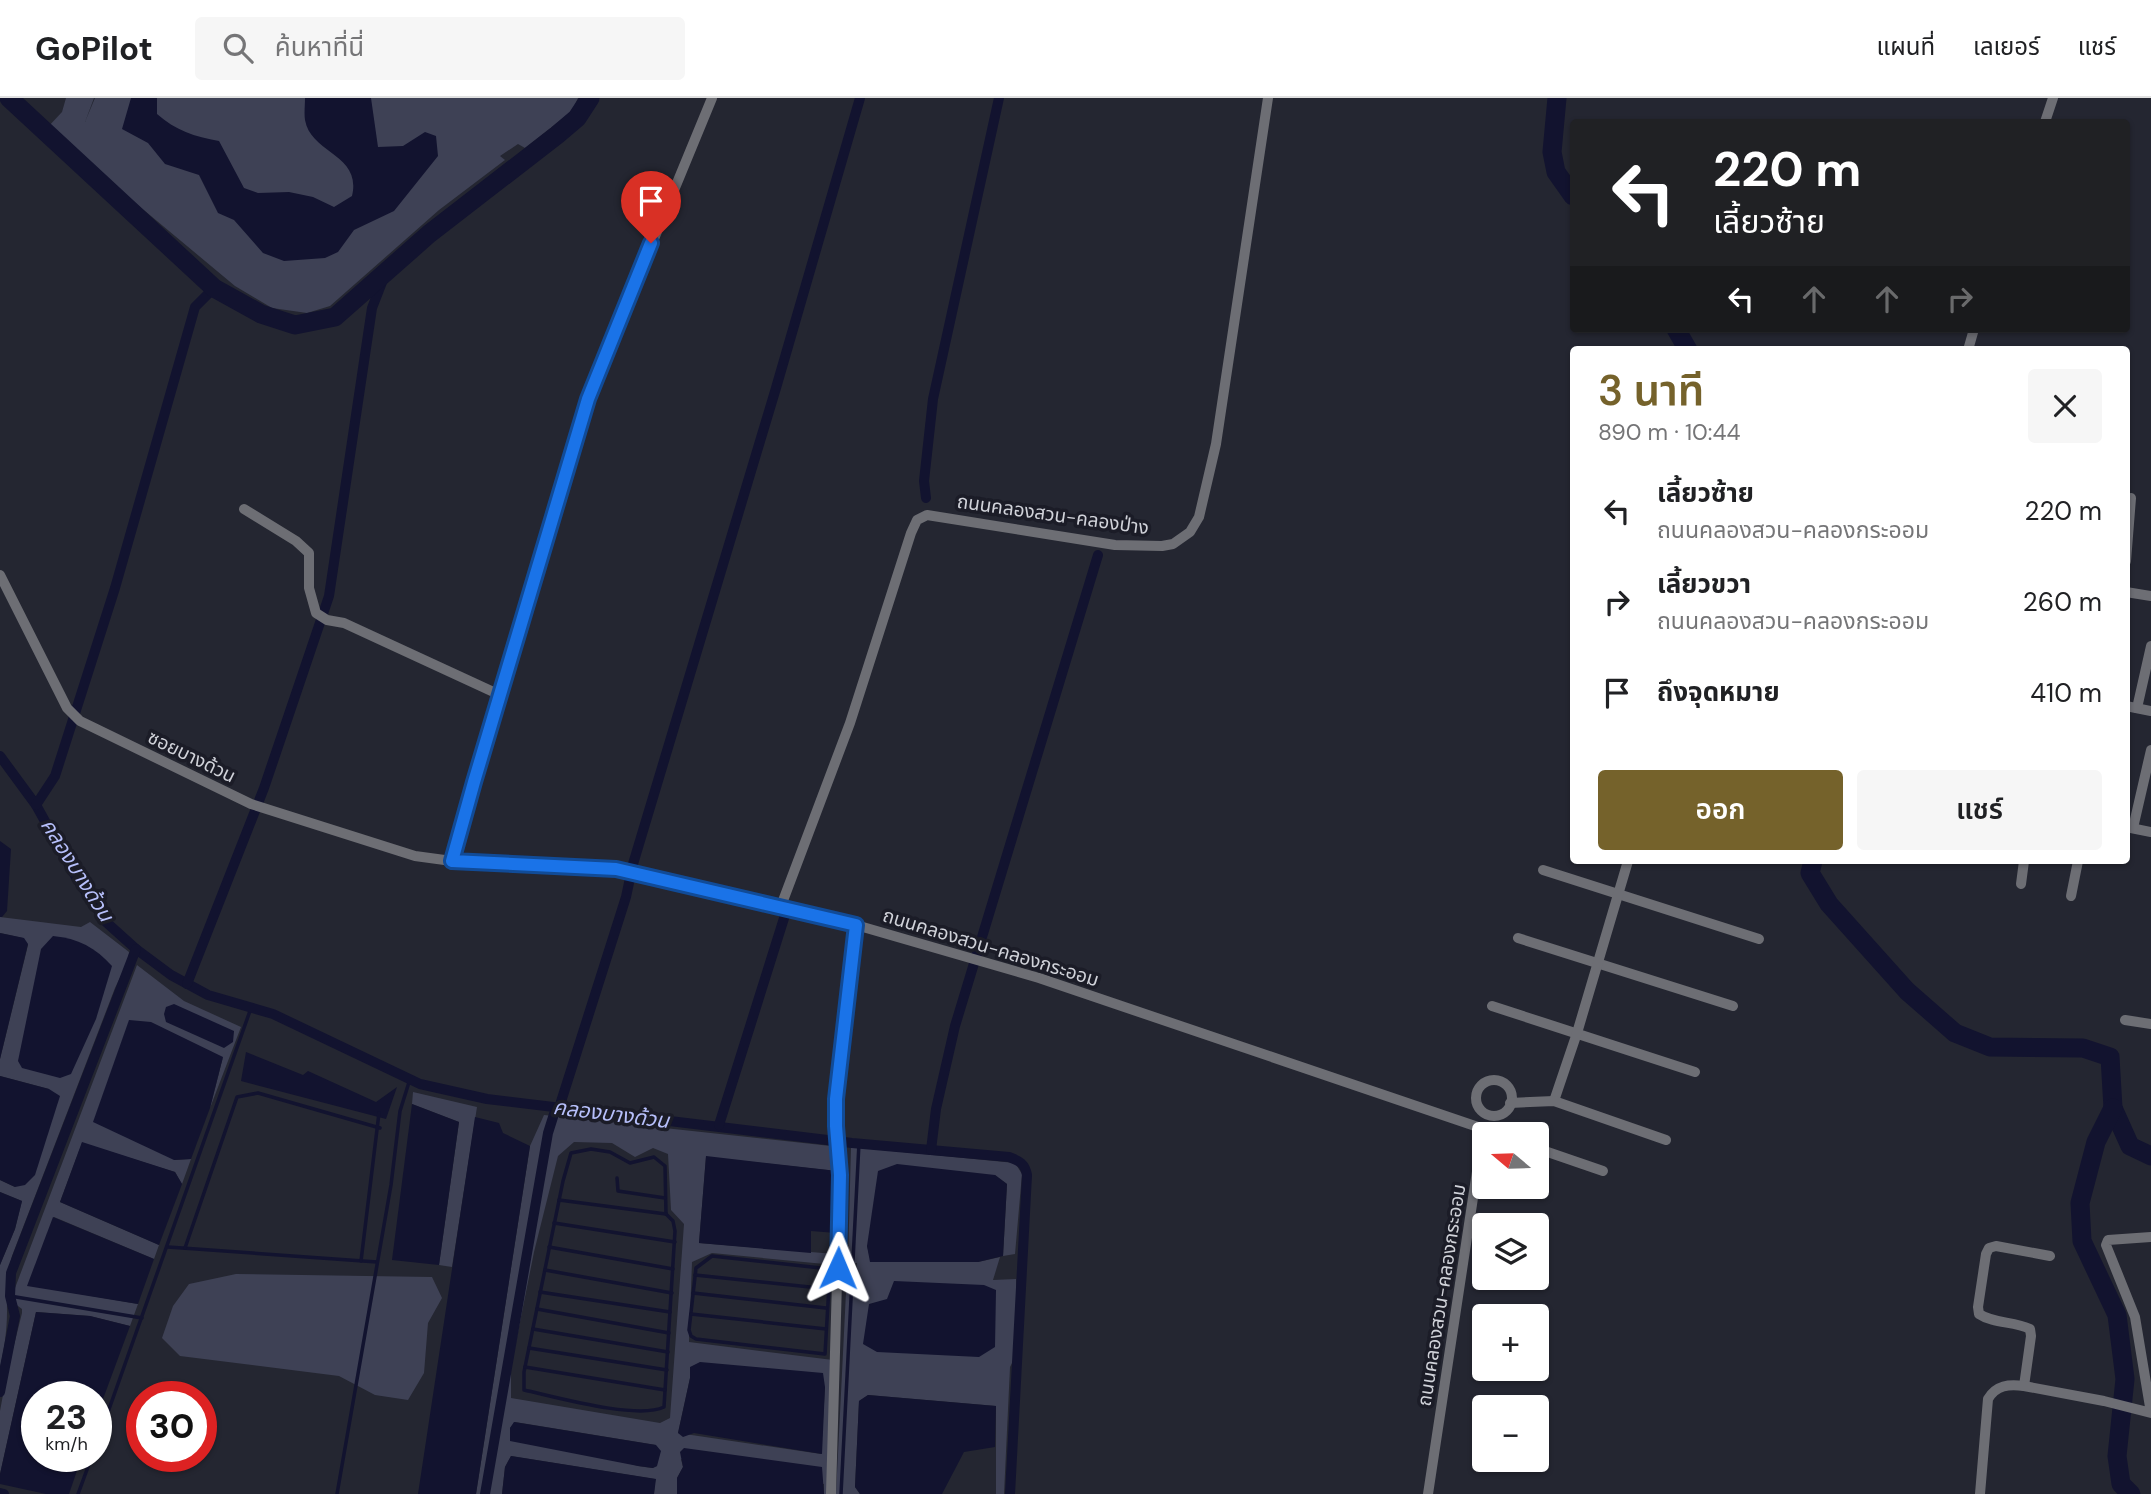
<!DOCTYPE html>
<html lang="th">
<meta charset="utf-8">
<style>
:root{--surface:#fff;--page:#f6f6f6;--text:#202124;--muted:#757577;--line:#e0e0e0;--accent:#75622b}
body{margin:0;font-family:"DM Sans","Noto Sans Thai",sans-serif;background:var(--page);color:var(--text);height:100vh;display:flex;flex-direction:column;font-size:26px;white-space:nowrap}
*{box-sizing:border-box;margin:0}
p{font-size:23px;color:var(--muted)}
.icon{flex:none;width:38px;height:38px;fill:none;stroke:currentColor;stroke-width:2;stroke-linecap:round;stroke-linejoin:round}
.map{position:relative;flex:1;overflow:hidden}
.details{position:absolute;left:1570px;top:248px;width:560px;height:518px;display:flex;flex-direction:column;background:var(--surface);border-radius:7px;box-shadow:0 2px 5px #0004}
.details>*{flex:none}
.top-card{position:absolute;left:1570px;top:21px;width:560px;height:214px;border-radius:7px;box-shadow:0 2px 5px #0004;background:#202124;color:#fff;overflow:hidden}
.needle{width:46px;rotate:289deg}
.tools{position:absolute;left:1472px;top:1024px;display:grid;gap:14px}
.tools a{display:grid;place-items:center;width:77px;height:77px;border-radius:7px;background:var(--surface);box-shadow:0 2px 5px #0004;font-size:35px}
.speed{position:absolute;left:21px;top:1283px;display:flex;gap:14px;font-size:35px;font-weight:700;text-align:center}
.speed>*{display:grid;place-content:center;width:91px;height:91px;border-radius:50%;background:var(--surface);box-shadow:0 2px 5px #0004;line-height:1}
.speed small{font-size:18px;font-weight:400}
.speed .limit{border:10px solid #d22;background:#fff;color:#111}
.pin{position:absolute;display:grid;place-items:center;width:60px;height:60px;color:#fff;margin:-72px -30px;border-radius:50% 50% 50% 0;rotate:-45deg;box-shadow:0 0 7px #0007}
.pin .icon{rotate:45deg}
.me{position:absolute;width:77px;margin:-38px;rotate:1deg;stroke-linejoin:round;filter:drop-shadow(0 0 5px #0008)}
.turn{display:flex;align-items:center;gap:24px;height:147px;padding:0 28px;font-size:32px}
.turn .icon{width:91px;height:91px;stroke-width:2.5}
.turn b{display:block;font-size:49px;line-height:60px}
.lanes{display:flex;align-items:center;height:66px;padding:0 28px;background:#0003;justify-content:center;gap:35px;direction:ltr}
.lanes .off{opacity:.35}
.round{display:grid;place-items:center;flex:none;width:74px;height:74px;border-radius:7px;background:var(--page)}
.headline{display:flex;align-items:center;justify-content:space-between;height:119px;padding:0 28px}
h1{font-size:42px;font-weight:600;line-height:52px;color:var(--accent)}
.button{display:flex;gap:14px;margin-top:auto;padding:14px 28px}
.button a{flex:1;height:80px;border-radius:7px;background:var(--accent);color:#fff;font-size:28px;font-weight:600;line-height:80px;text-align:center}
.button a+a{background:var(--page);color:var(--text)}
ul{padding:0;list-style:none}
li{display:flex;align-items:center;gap:21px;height:91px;padding:0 28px}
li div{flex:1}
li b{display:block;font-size:26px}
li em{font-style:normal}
header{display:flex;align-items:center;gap:42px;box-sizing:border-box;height:98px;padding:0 35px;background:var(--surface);border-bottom:2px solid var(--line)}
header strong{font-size:33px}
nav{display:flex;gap:38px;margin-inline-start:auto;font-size:24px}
.search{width:490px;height:63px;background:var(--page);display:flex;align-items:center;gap:18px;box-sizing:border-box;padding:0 24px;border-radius:7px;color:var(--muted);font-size:26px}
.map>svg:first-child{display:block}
.green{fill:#3e4155;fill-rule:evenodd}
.water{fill:#12132f}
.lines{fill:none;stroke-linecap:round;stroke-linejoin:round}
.stream{stroke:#12132f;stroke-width:3.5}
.canal{stroke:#12132f;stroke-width:10}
.river{stroke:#12132f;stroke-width:19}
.minor{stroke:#6d6e74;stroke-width:10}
.route-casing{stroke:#114b97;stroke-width:18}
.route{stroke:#1a73e8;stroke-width:12}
.labels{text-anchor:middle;stroke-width:7;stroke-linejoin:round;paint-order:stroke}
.street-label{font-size:19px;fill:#d0d2d9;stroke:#1b1c27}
.water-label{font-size:21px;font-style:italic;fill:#b6bffa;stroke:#1b1c27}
</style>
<header>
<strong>GoPilot</strong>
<div class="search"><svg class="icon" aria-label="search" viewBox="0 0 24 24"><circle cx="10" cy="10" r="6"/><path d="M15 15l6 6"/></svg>ค้นหาที่นี่</div>
<nav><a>แผนที่</a><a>เลเยอร์</a><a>แชร์</a></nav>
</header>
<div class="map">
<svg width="2151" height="1396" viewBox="0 0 2151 1396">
<rect width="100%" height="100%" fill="#242631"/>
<!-- green -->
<g class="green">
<path d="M66,0h28l-9,24 10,-24h483l-6,13 -47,37 -7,-4 -18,12 5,4 -66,50 -109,96 -23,7 -35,-5 -37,-22 -102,-85 -6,-3 -50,-48 -8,-1 -22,-21 15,-16z"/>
<path d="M0,819l81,10 9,-5 39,30 -1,9 -13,27 -103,268c-6,23 -5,33 -5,56 0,19 -3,38 -7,56v-103l15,-36 7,-28 -22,-9v-12l15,7 34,-98 -49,-13v-17l28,-114 -5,-7 -23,-5z"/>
<path d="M137,867l47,36 57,26 -31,81 13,-51 -49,103 17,-1 -9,25 -7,-12 -93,-29 -22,59 99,43 -5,14 -100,-42 -26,68 110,19 -8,22 -40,-10 -54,-4 -36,162v-63l7,-38 15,-60v-4l-8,-6 -2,-7z"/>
<path d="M413,994l64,15 -25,160 -13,-2 20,-143 -47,-18z"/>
<path d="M544,1017l287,31 6,25 -131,-14 -7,86 136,11v11l-123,-12 -20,9 -3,80 144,18 -6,134h-3v-10l-143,-25 2,8 -6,11v16h-23l1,-15 -144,-23 -6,11 -3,27h-26l54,-348zM574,1044l38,1 23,14 18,-9 15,6 3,56 13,14 -14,194 -10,5 -149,-25v-31l23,-115 24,-96zM690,1269l135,20 -4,67 -143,-21 12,-55zM515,1324l141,23 1,21 -5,2 -14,-2 -128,-38z"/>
<path d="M851,1049l164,16 7,11 -7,80 -12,2 4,-72 -12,-9 -128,71 4,16h107l22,-5 -7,23 23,-1 1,31 -4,51 -3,6 -6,127h-8v-88l-128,-11 -9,6 -4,86 5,7h-24l11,-222 9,1 1,-10h-9z"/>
<path d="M236,1176l196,3 10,21 -14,25 -4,50 -16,27 -33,-5 -36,-19 -159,-20 -18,-18 11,-32 16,-22z"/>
</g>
<!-- water -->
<g class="water">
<path d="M131,0h26v16c18,16 38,23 62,27l25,47 14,5 31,-1 24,5 21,10 18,-11c10,-42 -41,-42 -47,-76 -1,-6 0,-15 0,-22h66l7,49 25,-1 22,-14 11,4 2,20 -44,55 -40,19 -16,22 -13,6 -41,3 -21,-8 -29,-33 -16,-7 -19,-38 -34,-11 -17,-21 -26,-14z"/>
<path d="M0,743l11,8 -4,62 -5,6h-2z"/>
<path d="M0,835l24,5 4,6 -28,115z"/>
<path d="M53,838c25,2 43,12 59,30l-16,53 -25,55 -11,4 -38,-10 -4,-7 23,-112z"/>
<path d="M174,906l60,27 -1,11 -9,6 -58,-26 -2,-8 2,-7z"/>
<path d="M129,922l22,2 72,35 -13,51 -19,51 -17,1 -81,-38z"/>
<path d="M246,954l57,23 5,-4 68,31 21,-15 -11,32 -145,-38z"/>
<path d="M0,978l49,13 11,7 -25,79 -10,10 -10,2 -15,-7z"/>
<path d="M412,1006l47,18 -20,143 -47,-5z"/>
<path d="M475,1019l24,6 4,10 27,13 -54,348h-58z"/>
<path d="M82,1044l93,30 7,12 -23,61 -99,-43z"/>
<path d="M706,1058l131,15 -1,62 -25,-2v22l-112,-10z"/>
<path d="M897,1066l98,11 12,9 -4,72 -25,6h-108l-3,-16 11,-75z"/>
<path d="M0,1094l22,9 -7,28 -15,36z"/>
<path d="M53,1119l101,42 -16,45 -111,-18z"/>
<path d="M894,1183l90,4 12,5 -1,57 -16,10 -102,-5 -14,-8 6,-40 18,-5z"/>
<path d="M36,1214l54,4 40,10 -34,92v-22h-59v60h45l-13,38h-23l-46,-10v-10z"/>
<path d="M700,1264l123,11 2,14 -3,67 -128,-21 -11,4 -5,-4 12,-55v-11z"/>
<path d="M868,1297l128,11 -1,41 -31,5 -22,42h-82l-5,-7 4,-86z"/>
<path d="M514,1324l142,23 5,6 -4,15 -4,2 -15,-2 -128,-25v-13z"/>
<path d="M684,1350l138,19 2,27h-147v-16l6,-11 -3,-15z"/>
<path d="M511,1358l145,23 -2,15h-152l3,-27z"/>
</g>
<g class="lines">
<!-- stream -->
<g class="stream">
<path d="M591,1051l19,3 20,11 24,-6 11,9 1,48 7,7 2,10 -11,176c-27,13 -108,-10 -140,-17v-18l39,-191 8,-28z"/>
<path d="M617,1080l1,13 47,7"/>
<path d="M559,1102l107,14"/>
<path d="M554,1125l121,19"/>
<path d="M168,1149l209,15"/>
<path d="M549,1149l124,22"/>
<path d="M185,1150l52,-151 21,-4 122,35"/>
<path d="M712,1158l118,13 -5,85 -129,-15 -5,-3 -2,-6 7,-62z"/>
<path d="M361,1163l18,-148"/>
<path d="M545,1172l127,23"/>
<path d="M695,1177l134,14"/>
<path d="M540,1194l130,20"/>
<path d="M693,1195l133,15"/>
<path d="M10,1198l132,22"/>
<path d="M537,1211l132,24"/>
<path d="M691,1216l135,15"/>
<path d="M533,1231l135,23"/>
<path d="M529,1250l138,22"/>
<path d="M525,1269l140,23"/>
<path d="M96,1348l155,-438"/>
<path d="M78,1396l14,-38"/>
<path d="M337,1396l54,-309 9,-74 10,-32"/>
<path d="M841,1396l18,-351"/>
</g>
<!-- canal -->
<g class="canal">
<path d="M926,400l-2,-17 9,-82 66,-301"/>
<path d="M0,658l36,49 41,74 29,43 30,27 35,26 37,20 65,19 147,70 67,15 365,44 157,14c11,4 16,7 18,18l-17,319"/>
<path d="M36,707l19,-29 60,-188 80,-281 19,-19"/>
<path d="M187,886l77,-196 65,-192 43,-288 14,-36"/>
<path d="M719,1027l66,-210"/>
<path d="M931,1052l5,-41 19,-83 143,-471"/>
<path d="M0,1294l15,-76 -5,-20 1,-23 125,-324"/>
<path d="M0,1395l4,1"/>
<path d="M485,1396l63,-361 6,-19 5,-6 67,-211 7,-33 143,-476 84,-290"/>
</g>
<!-- river -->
<g class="river">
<path d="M9,0l205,190 47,26 34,11 40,-8 94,-83 128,-99 20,-17 13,-20"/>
<path d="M1557,0l-5,54 4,20 17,24"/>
<path d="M1676,231l12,21"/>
<path d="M1813,763l-3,12 19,31 78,87 48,42 35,14 93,1 27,9 3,51 17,38 21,10"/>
<path d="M2113,1010l-17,34 -16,61 2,38 35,74 8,64 -8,77 4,28 10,10"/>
</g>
<!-- minor -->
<g class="minor">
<path d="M712,0l-124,301 -136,462 164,8 240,56 183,53 439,149 5,5 -55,362"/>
<path d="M2045,24l8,-24"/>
<path d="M1968,252l6,-21"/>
<path d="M244,411l52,32 13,12v35l7,25 11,7 17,3 156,72"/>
<path d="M2126,463l5,-63"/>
<path d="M0,477l67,133 13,13 171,83 164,52 37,5"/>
<path d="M2126,494l25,4"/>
<path d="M2126,608l25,5"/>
<path d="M2137,610l14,-62"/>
<path d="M2126,729l25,5"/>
<path d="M2133,730l18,-78"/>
<path d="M1543,772l216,69"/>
<path d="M2021,786l3,-23"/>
<path d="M2071,798l7,-35"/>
<path d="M781,808l69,-183 61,-190 6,-13 10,-5 188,30 47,1 11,-2 17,-12 9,-15 17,-73 52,-346"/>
<path d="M1518,840l215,68"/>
<path d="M1492,908l203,66"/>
<path d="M2125,922l26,4"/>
<circle cx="1494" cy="1000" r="18"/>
<path d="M1554,1003l23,-68 51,-172"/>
<path d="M1510,1005l44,-2 112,39"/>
<path d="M1536,1050l67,23"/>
<path d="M2024,1288l7,-50 -1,-7c-16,-8 -36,-5 -51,-15l-1,-7 8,-53 3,-6 7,-2 54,10"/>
<path d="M831,1396l9,-319 -4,-49 1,-27 19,-174"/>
<path d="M1980,1396l8,-95c8,-14 21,-15 36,-13l80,15 47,12 -16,-96 -29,-72 2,-5 43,-3"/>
</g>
</g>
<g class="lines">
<!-- route casing -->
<g class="route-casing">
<path id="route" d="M651,145l-63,156 -114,383 -22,79 164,8 240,56 -20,174v27l4,49 -2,93"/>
</g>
<!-- route -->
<use href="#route" class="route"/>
</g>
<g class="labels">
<!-- street labels -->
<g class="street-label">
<text transform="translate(1053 416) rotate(8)" y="7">ถนนคลองสวน-คลองป่าง</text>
<text transform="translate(192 658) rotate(26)" y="7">ซอยบางด้วน</text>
<text transform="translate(991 849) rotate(17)" y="7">ถนนคลองสวน-คลองกระออม</text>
<text transform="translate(1441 1197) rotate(-81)" y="7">ถนนคลองสวน-คลองกระออม</text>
</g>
<!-- water labels -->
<g class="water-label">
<text transform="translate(77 772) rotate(58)" y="7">คลองบางด้วน</text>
<text transform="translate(611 1016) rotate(7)" y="7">คลองบางด้วน</text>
</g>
</g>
</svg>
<div class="tools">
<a><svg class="needle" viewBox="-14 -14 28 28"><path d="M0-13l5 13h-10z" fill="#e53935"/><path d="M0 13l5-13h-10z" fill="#757577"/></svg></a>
<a><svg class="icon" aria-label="layers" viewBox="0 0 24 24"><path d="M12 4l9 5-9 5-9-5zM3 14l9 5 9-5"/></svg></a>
<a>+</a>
<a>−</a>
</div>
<div class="speed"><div>23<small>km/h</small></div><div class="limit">30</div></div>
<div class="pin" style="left:651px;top:145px;background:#d93025"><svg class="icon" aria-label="arrive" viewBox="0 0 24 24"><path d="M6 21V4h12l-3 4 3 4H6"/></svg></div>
<svg class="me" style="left:838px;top:1170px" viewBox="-20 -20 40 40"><path d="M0-17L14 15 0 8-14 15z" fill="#1a73e8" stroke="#fff" stroke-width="4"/></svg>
<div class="top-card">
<div class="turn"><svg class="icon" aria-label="left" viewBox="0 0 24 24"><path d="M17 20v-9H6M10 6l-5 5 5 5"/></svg><div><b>220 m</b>เลี้ยวซ้าย</div></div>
<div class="lanes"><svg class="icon" aria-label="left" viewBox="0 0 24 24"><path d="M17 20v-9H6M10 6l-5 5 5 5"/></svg><svg class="icon off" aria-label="ahead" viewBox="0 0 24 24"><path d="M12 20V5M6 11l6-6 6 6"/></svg><svg class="icon off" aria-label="ahead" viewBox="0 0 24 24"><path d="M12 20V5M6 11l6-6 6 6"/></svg><svg class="icon off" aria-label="right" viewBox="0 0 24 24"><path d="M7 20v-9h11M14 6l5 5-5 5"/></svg></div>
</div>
<section class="details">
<div class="headline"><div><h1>3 นาที</h1><p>890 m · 10:44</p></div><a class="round"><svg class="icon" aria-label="close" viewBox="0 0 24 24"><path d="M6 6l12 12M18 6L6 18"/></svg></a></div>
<ul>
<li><svg class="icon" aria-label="left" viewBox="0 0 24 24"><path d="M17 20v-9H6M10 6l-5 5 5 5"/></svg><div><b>เลี้ยวซ้าย</b><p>ถนนคลองสวน-คลองกระออม</p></div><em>220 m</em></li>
<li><svg class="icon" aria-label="right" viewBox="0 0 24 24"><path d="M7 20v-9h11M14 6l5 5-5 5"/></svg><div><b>เลี้ยวขวา</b><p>ถนนคลองสวน-คลองกระออม</p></div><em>260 m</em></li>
<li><svg class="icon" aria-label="arrive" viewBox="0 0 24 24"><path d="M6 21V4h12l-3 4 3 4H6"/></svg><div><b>ถึงจุดหมาย</b></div><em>410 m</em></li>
</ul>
<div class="button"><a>ออก</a><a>แชร์</a></div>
</section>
</div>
